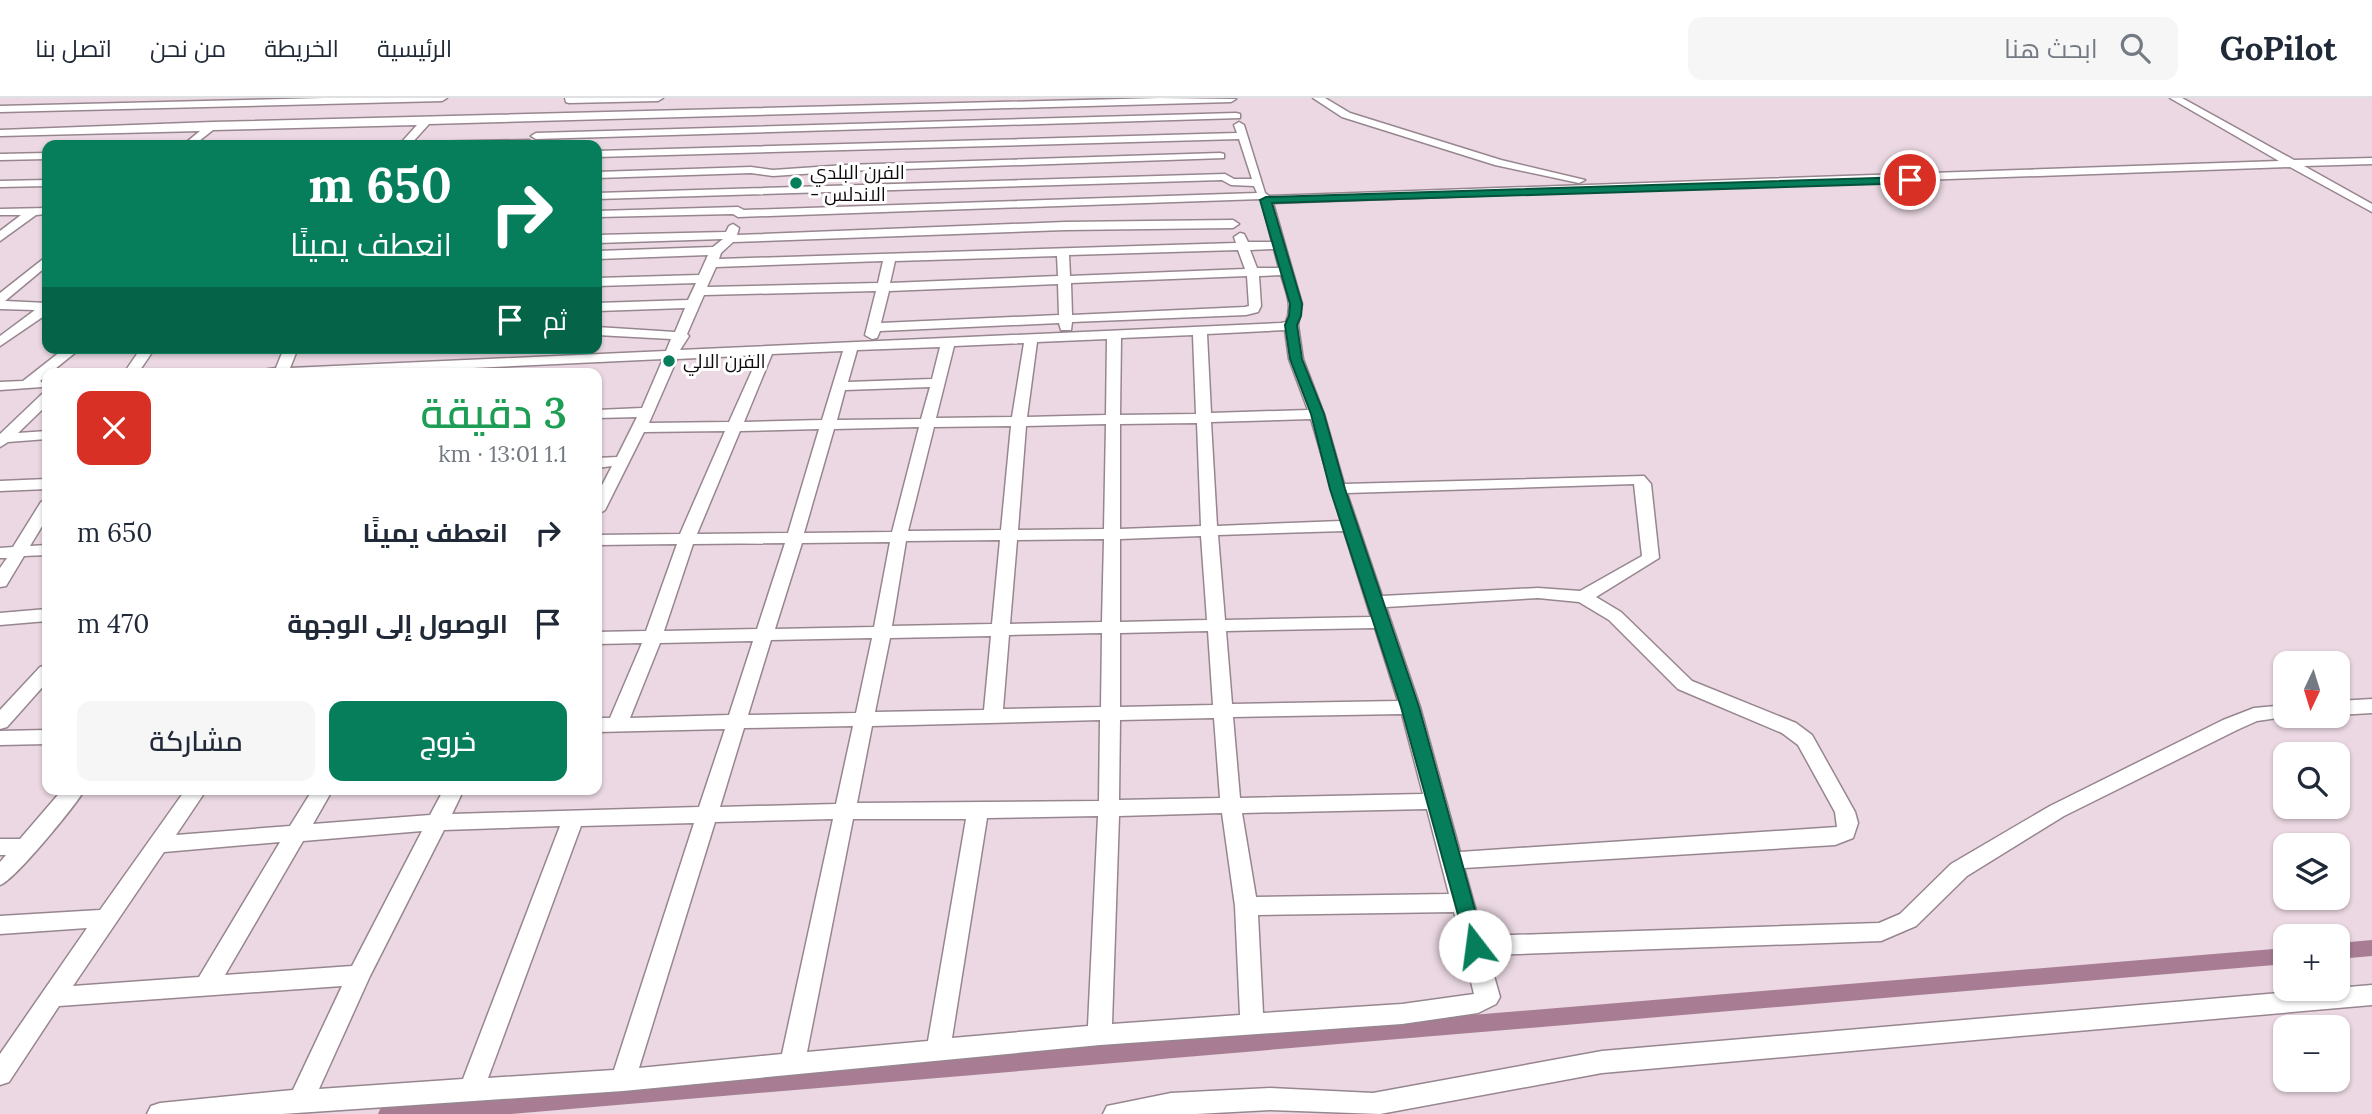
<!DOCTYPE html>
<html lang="ar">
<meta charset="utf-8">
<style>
:root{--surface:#fff;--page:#f6f6f7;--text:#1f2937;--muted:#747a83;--line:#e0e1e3;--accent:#077e5b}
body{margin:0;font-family:Lora,Cairo,serif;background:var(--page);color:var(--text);direction:rtl;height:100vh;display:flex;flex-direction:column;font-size:26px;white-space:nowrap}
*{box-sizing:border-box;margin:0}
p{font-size:23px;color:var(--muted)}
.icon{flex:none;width:38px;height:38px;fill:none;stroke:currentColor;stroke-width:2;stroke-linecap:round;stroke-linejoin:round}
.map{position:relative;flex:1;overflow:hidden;direction:ltr}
.side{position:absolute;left:42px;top:270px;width:560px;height:427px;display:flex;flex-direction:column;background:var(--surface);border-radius:14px;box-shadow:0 2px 5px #0004;direction:rtl}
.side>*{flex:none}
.guide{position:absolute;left:42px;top:42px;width:560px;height:214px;border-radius:14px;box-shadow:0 2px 5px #0004;direction:rtl;background:#077e5b;color:#fff;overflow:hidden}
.needle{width:46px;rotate:184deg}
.buttons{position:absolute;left:2273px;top:553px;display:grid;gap:14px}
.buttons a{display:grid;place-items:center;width:77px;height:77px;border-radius:14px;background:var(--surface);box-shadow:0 2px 5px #0004;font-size:35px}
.pin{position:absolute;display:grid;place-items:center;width:60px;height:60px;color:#fff;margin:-30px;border:4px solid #fff;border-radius:50%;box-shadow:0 2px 7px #0007}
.me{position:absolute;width:77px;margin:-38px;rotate:345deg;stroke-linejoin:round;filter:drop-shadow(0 0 5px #0008)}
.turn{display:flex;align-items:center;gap:24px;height:147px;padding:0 35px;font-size:32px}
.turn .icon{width:91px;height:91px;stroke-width:2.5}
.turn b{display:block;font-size:49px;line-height:60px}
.then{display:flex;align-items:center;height:66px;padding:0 35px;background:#0003;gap:14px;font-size:26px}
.round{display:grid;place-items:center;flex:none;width:74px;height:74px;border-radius:14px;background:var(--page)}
.summary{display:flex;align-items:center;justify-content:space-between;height:119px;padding:0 35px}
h1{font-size:42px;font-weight:600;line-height:52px;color:#1e9e55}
.button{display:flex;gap:14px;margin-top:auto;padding:14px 35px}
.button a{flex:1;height:80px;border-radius:14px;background:var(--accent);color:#fff;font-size:28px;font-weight:600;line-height:80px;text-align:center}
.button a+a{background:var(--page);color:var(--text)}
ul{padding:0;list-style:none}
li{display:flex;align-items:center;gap:21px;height:91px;padding:0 35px}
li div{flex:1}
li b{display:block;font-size:26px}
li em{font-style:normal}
header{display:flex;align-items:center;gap:42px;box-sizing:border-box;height:98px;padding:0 35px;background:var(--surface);border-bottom:2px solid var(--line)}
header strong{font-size:33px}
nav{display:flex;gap:38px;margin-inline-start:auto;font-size:24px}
.search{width:490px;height:63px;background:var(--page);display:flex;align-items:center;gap:18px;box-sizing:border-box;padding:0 24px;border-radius:14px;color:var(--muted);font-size:26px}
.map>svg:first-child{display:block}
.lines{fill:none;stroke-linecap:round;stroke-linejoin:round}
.canal{fill:#a87d94;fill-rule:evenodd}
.minor-casing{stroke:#97868f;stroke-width:3}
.minor{fill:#fff;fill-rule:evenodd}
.route{fill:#077e5b;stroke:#05523b;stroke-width:2}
.poi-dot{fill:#077e5b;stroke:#fff;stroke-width:2.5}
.labels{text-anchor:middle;stroke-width:6;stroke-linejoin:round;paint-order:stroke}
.far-poi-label{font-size:19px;fill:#100a0d;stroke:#fff;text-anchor:start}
</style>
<header>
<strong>GoPilot</strong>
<div class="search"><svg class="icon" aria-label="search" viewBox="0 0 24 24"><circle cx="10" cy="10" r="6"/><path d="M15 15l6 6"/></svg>ابحث هنا</div>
<nav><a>الرئيسية</a><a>الخريطة</a><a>من نحن</a><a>اتصل بنا</a></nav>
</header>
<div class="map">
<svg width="2372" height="1016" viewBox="0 0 2372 1016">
<rect width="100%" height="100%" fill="#ebd8e2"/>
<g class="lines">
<!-- canal -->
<g class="canal">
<path d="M2372,842v16l-34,3v-16z"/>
<path d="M2286,850v16l-1775,150h-133l3,-7 8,-3z"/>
</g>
<!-- minor casing -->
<g class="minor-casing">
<g id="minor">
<path d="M324,0h123l-5,3 -442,11v-6z"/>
<path d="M565,0h98l-5,3 -89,2 -3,-1z"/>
<path d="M1160,0l76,1 -5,3 -802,22 -19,21h-11l18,-20 -204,5 -19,15h-11l17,-14 -200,5v-6l213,-8z"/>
<path d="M1313,0h12l25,15 151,47 84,20 -6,3 -84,-18 -153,-48z"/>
<path d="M2170,0h12l112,62 78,-2v6l-68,2 68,38v8l-82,-45 -1017,36 29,101 -4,21 5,34 21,55 20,70 300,-8 7,8 8,74 -63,39 25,15 71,69 104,42 16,12 43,77 3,11 -5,15 -18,7 -371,23 19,68 396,-13 21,-9 51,-50 99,-58 173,-86 31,-12 32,-3v11h6l-35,5 -20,9 -173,86 -97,60 -51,50 -35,15 -393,14 12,42 -4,7 -18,9 -76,11 -302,21 -477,46 -341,23h-135l4,-8 9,-3 133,-13 49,-104 -283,20 -50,76 -9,3v-31l87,-126 -87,6v-18l100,-6 86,-121h21l-31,46 114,-9 23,-37h20l-20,35 117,-9 14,-26h20l-12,25 247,-7 26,-78 -128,3v-14h13l32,-75 -45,1v-12l49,-1 31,-87 -80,1v-10l83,-1 45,-103 -81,1 -39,78 -8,5v-20l15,-29 -15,2v-10l20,-1 20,-40 -40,1v-8l45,-2 21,-49 -299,14h-104l2,-3 14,-2 8,-20h14l-8,20 376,-17 5,-12 -74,-4v-8l78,5 10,-24 -88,3v-8l91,-3 8,-17 -99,3v-8l102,-3 9,-20 -111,4v-8l116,-4 10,-8 -126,4v-8l129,-3 3,-6 4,-2 6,4 -2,7 328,-13 168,-2 6,4 -6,4 -168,2 -332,12 -12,11 -2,6 517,-16 -2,-6 6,-4 4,1 4,8h24l-11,-43 -523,18 -5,-3 -136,3v-6l141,-4 6,3 513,-17 -3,-7 -23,-1 -9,-5 -625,19v-6l628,-19 9,5h18l-13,-40 -642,18v-6l640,-18 -3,-8 5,-3 5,3 21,68 4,3 1010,-35zM1274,151l5,19h-22l-7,-18zM1238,152l7,19 -175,7 -1,-21zM1057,158l1,20 -168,7 5,-22zM883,163l-5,22 -171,4 9,-20zM1281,177c5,16 12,31 5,47l-5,1 -601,27 9,-14 -2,-2 17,-39 172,-4 -11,44 7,4 5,-1 3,-7 179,-8 2,7h10l1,-8 174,-7 12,-3 3,-6 -2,-30zM1247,178l2,30 -4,1 -173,8 -1,-32zM1058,186l1,31 -178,8 8,-32zM1285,232l4,29 19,51 -97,3 -4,-79zM1193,237l3,79 -76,1 1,-77zM1107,241l-1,76 -79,2 10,-75zM1024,245l-12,74 -76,1 18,-72zM940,249l-8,32 -84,3 9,-32zM843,253l-21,69 -78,2 28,-68zM759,257l-30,67 -80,1 28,-64zM930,289l-9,32 -84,1 8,-30zM1311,321l30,102 -124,5 -6,-104zM1197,325l4,103 -81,3v-105zM1106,326l-2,105 -86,1 8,-104zM1011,328l-10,104 -93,1 26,-104zM919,329l-27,105 -88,1 30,-104zM819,331l-31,104 -91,1 43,-103zM1634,386l8,72 -62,35 -42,-3 -156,8 -35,-103zM1344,433l27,86 -146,3 -7,-85zM1201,438l6,84 -87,2v-83zM1104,441l-2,83 -92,2 7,-84zM1000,442l-8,84 -100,2 14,-85zM890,444l-16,85 -99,2 27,-86zM785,445l-28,86 -93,2 29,-87zM1538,500l41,4 30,18 69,69 104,44 16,12 37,67 2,15 -377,25 -40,-145 -34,-100zM1375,530l23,73 -166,3 -6,-73zM1208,533l5,74 -93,2v-74zM1102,535l-1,74 -98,2 6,-74zM991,538l-7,74 -109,2 15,-74zM872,540l-16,75 -108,2 23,-75zM753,543l-24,74 -99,3 30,-75zM1402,616l21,80 -183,4 -7,-81zM1214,620l6,80 -101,2 1,-80zM1100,622l-1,81 -242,2 15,-77zM853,628l-17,78 -116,3 24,-79zM1427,711l22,85 -193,3 -14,-84zM1222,715l13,93 5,109 -128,9 7,-208zM1098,718l-10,210 -136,12 35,-220zM833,721l-51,235 -143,14 76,-246zM853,721h113l-38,222 -121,11zM694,725l-80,247 -126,8 93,-252zM560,728l-97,253 -144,10 51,-113 74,-146zM422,733l-70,135 -127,9 78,-134zM280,744l-81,135 -126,9 91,-134zM1454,814l20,82 -72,10 -139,9 -5,-98z"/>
<path d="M1236,15l4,1v4l-704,21 -5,-3 5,-3z"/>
<path d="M529,42l5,3 -1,2h-115l5,-3z"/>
<path d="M47,55v6l-47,1v-6z"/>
<path d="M1220,55l4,1v4l-378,13 -73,5 -22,-3 -154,5v-6l154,-5 22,3 73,-5z"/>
<path d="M47,82v6l-47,1v-6z"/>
<path d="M47,110v6l-11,1 -36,26v-10l21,-16h-21v-6z"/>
<path d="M47,158v10l-42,35 42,2v11l-47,32v-10l35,-26 -35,-1v-16z"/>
<path d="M65,250h16l-41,33 4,3 -2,3 -42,3v-8l23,-1z"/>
<path d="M141,250h14l-17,25h-14z"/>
<path d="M47,295v12l-29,28 29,-2v8l-39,3 -8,5v-13l42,-40z"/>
<path d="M47,381v10l-47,2v-10z"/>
<path d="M47,402v18l-17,28 17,-1v10l-23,1 -18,30 -6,1v-19l7,-10h-7v-10l13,-1 28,-45z"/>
<path d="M47,511v12l-47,4v-12z"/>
<path d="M47,567v17l-40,45 -7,2v-19l40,-43z"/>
<path d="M2372,601v14l-34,2v-14z"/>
<path d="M47,632v14l-47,1v-14z"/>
<path d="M63,691h22c-9,16 -71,92 -85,96v-23l6,-7h-6v-16h20z"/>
<path d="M2372,887v20l-770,68 -222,41 -110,-4 -74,4h-93l4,-8 64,-13 99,-5 103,5 229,-42z"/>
</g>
</g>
<!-- minor -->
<use href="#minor" class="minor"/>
</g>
<!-- route -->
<path class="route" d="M1910,79l5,3 -1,3 -642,20 30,101 -1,12 -4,9 5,34 22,55 21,75 74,218 66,239 -3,5 -7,3 -7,-3 -67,-244 -71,-218 -19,-75 -21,-55 -5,-34 4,-9 1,-12 -30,-104 6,-3z"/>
<!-- markers -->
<g class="poi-dot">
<circle cx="796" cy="85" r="7"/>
<circle cx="669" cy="263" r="7"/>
</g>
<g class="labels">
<!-- far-poi labels -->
<g class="far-poi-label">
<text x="810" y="81">الفرن البلدي<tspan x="810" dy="22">- الاندلس</tspan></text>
<text x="683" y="270">الفرن الالي</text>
</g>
</g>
</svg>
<div class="buttons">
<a><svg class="needle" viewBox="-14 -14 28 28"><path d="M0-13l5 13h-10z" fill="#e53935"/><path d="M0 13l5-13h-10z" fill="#747a83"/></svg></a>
<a><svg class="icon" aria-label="search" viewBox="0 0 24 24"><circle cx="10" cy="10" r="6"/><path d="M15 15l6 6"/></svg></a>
<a><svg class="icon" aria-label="layers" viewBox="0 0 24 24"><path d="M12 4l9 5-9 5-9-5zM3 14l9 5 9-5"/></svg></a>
<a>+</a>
<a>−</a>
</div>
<div class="pin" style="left:1910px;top:82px;background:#d93025"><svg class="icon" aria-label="arrive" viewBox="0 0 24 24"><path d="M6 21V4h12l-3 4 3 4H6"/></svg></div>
<svg class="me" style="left:1475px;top:848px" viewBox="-20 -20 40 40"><circle r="19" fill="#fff"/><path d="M0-13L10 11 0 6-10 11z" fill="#077e5b"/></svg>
<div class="guide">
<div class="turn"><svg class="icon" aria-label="right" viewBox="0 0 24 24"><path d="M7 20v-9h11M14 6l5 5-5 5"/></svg><div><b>650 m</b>انعطف يمينًا</div></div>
<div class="then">ثم<svg class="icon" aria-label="arrive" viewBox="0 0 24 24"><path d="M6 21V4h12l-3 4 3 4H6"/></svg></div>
</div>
<section class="side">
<div class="summary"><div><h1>3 دقيقة</h1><p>1.1 km · 13:01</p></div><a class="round" style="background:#d93025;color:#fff"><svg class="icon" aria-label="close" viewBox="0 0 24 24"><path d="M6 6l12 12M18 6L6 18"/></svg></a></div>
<ul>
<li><svg class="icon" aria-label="right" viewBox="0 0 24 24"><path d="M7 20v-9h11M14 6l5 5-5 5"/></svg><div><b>انعطف يمينًا</b></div><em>650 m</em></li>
<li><svg class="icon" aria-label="arrive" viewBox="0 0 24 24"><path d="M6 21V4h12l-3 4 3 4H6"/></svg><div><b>الوصول إلى الوجهة</b></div><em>470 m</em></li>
</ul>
<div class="button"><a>خروج</a><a>مشاركة</a></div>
</section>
</div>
